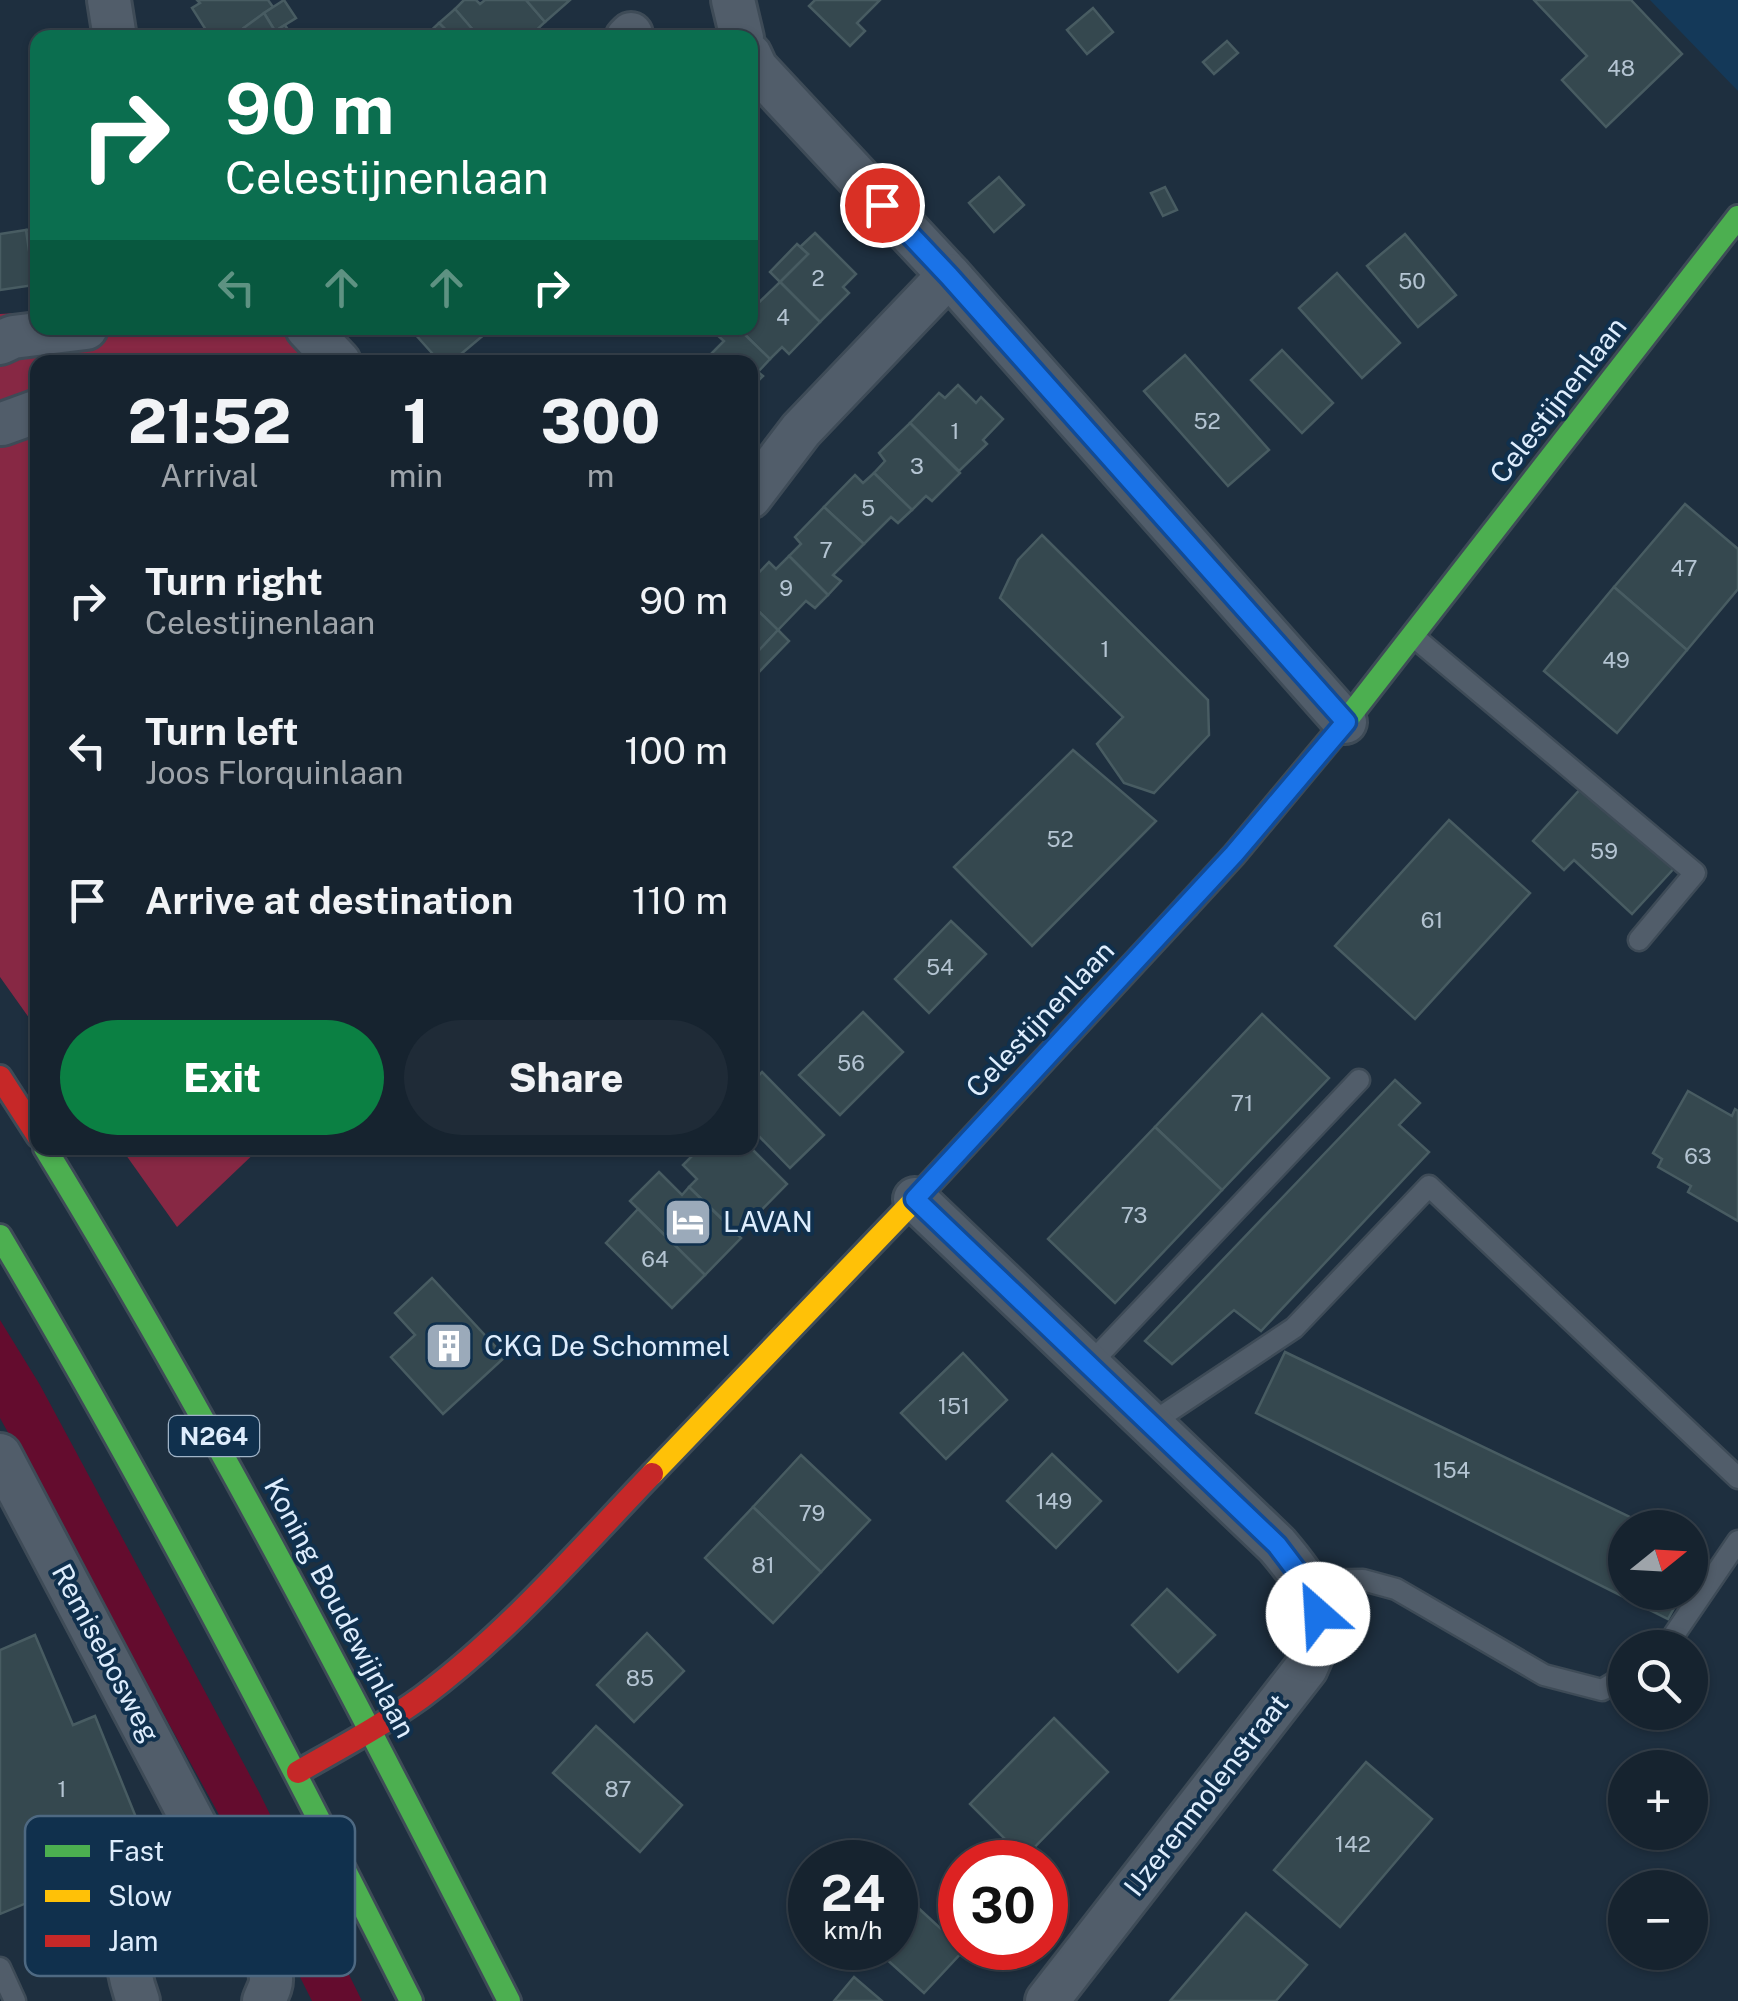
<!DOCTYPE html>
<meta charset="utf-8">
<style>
:root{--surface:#16232f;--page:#1f2b37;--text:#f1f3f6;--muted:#9ea4aa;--line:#35404b;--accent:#0b8043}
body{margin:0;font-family:"Public Sans",sans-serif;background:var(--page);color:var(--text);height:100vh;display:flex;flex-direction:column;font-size:38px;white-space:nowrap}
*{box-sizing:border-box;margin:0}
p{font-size:32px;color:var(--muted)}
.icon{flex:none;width:55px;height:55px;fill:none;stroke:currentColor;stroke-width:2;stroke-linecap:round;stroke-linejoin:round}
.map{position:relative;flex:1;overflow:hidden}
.sheet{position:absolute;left:30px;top:355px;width:728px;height:800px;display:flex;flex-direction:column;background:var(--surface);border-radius:20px;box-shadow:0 2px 8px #0004,0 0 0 2px var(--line)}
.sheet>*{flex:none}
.guide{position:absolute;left:30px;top:30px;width:728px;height:305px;border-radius:20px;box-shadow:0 2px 8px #0004,0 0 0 2px var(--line);background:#0b6e4f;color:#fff;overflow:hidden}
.needle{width:65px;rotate:72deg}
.fabs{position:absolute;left:1608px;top:1510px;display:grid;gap:20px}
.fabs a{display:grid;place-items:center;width:100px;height:100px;border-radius:50%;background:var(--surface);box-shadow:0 2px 8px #0004,0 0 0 2px var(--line);font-size:50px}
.speed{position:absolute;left:788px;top:1840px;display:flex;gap:20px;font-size:50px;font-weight:700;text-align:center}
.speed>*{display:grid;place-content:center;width:130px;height:130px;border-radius:50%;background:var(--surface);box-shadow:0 2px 8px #0004,0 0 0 2px var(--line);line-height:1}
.speed small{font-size:25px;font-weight:400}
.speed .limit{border:15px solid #d22;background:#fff;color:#111}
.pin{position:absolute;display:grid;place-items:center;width:85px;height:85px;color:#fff;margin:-42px;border:5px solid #fff;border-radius:50%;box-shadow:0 2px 10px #0007}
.me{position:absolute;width:110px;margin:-55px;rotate:334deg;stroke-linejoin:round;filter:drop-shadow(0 0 8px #0008)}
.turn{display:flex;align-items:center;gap:35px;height:210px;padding:0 30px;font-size:45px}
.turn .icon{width:130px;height:130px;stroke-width:2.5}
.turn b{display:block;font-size:70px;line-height:85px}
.lanes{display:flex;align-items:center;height:95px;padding:0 30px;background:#0003;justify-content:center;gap:50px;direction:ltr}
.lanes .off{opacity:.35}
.eta{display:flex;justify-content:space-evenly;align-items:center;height:170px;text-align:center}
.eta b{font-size:60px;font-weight:800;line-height:70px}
.action{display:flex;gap:20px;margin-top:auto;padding:20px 30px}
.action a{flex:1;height:115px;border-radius:60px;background:var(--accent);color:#fff;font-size:40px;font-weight:800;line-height:115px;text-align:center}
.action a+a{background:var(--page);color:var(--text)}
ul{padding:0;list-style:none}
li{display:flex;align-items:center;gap:30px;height:150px;padding:0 30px}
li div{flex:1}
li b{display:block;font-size:38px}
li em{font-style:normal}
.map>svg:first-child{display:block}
.built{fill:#143959}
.green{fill:#640c2e}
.forest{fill:#872844}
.building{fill:#35484f;stroke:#485c62;stroke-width:2.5}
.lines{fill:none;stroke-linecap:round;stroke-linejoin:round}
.lane-casing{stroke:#3e4b57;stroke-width:25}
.street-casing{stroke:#3e4b57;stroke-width:48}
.fast-casing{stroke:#3e4b57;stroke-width:28}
.slow-casing{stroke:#3e4b57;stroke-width:28}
.jam-casing{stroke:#3e4b57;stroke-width:28}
.lane{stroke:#515d6a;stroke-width:20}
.street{stroke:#515d6a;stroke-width:42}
.fast{stroke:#4caf50;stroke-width:22}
.slow{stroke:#ffc107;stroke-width:22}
.jam{stroke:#c62828;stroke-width:22}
.route-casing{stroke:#114b97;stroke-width:25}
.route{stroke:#1a73e8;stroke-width:18}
.labels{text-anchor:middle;stroke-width:8;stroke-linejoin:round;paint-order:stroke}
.number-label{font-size:22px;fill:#b4c4d2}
.shield{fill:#10304d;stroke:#a0b4c8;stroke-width:2.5}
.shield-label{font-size:25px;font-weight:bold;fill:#deedfd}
.street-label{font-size:28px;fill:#deedfd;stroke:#10304d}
.poi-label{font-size:28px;fill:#deedfd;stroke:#10304d;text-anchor:start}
.key{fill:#10304d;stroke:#4e6982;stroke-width:2.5}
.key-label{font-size:28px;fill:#deedfd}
</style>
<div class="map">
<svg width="1738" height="2001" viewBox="0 0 1738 2001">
<rect width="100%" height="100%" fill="#1e2f3f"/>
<!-- built -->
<path class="built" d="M1650,0h88v91z"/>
<!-- green -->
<path class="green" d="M0,1320l40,65 219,407 103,209h-50l-95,-190 -217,-393z"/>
<!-- forest -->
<g class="forest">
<path d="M37,312l1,16h269l32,34h-301l-1,667 -37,-52v-663z"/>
<path d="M121,1148h139l-83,79z"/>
</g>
<!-- building -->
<g class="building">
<path d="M197,0h71l5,7 -43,31h-19l-19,-30 8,-5z"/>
<path d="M284,0l12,18 -21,13 -11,-18z"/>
<path d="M464,0h12l4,4 5,-4h41l19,22 -17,16h-48l-25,-29z"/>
<path d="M526,0h44l-25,22z"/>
<path d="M815,0h65l-23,23 8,8 -15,15 -41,-40z"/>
<path d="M1534,0h97l51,54 -76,73 -44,-47 25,-24z"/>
<path d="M1093,8l20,24 -26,22 -20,-24z"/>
<path d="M455,9l25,29h-40l7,-7 -8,-8z"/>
<path d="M264,13l11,18 10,-6 8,13h-63z"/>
<path d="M439,23l8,8 -7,7h-17z"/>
<path d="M1227,41l11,12 -24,21 -11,-12z"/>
<path d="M999,177l25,28 -30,27 -25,-29z"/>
<path d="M1165,187l12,23 -14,6 -12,-23z"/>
<path d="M38,228v56l-4,1 -8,-55z"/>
<path d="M26,230l8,55 -34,5v-56z"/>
<path d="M815,233l41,41 -13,13 6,6 -29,29 -40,-40 28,-28 -8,-7z"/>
<path d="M1405,234l51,61 -38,32 -51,-61z"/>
<path d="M797,244l11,10 -28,28 -10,-10z"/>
<path d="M1337,273l63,70 -38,35 -63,-70z"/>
<path d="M780,282l40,40 -31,32 -7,-7 -12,12 -32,-31h12v-17z"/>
<path d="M420,328h72l-31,26 6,8h-27l-26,-29z"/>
<path d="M723,328h15l32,31 -12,13 5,4 -13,13v-27h-47l21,-21 -8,-7z"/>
<path d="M1282,350l51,53 -31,30 -51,-53z"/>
<path d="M1185,355l84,95 -41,36 -84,-95z"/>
<path d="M958,385l18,18 5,-6 22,22 -20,21 4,4 -28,27 -49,-48 29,-30 6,5z"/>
<path d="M910,423l50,50 -28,28 -6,-5 -14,14 -38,-37 11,-12 -6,-8z"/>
<path d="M874,473l38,37 -14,13 -7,-6 -27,27 -40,-37 31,-32 8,8z"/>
<path d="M1685,504l53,45v40l-51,61 -73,-63z"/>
<path d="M824,507l40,37 -31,31 8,6 -13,14 -39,-39 12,-12 -6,-7z"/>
<path d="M1042,535l166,165 1,35 -55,58 -30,-10 -27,-39 26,-27 -123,-119 18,-38z"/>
<path d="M789,556l39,39 -13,13 -9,-7 -28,29 -28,-27v-21l19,-20 7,7z"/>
<path d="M1614,587l73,63 -70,83 -73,-62z"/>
<path d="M750,603l28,27 -28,30z"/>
<path d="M778,630l11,11 -30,31 -9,-12z"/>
<path d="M1073,750l83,71 -124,125 -78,-79z"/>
<path d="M1584,785l95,78 -47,51 -58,-54 -10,10 -31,-29z"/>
<path d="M1449,820l81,73 -115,126 -80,-73z"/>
<path d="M951,921l35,33 -57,59 -34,-34z"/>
<path d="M863,1012l40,40 -63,63 -41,-40z"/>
<path d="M1262,1014l67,64 -107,112 -67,-63z"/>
<path d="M762,1072l62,63 -34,33 -40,-41v-43z"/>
<path d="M1395,1080l25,23 -21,22 30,27 -168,179 -27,-21 -62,54 -27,-23z"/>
<path d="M1688,1091l44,25 3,-7 3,2v110l-50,-29 3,-6 -33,-19 4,-8 -9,-6z"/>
<path d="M1155,1127l67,63 -107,113 -67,-64z"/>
<path d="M750,1147l37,37 -49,50 -49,-47 8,-8 -14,-14 17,-17z"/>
<path d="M659,1172l23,23 7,-8 52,51 -36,37 -75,-74z"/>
<path d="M638,1209l67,66 -33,33 -66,-65z"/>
<path d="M432,1278l73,79 -62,57 -52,-57 24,-22 -20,-22z"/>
<path d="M1285,1352l368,176h-28v64h58l-15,27 -412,-206z"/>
<path d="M963,1353l44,47 -61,59 -45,-46z"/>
<path d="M1052,1454l49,47 -45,47 -49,-47z"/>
<path d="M801,1455l69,65 -49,52 -68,-65z"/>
<path d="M753,1507l68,65 -48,51 -68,-65z"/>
<path d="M1690,1545l15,7 -15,27z"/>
<path d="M1167,1589l48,46 -37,37 -46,-47z"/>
<path d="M647,1633l37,38 -50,51 -37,-37z"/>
<path d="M35,1635l38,90 22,-9 55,136 -150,62v-264z"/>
<path d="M1054,1718l54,54 -84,86 -54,-54z"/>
<path d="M596,1726l86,79 -42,47 -87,-79z"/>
<path d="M1366,1762l66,57 -92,108 -66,-57z"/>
<path d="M901,1892l63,58 -40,43 -50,-45h21v-50z"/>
<path d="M1246,1913l61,52 -31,36h-106z"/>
<path d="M854,1977l28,24h-48z"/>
</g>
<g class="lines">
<!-- lane casing -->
<g class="lane-casing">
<g id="lane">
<path d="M1414,637l281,236 -56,67"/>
<path d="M1089,1365l270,-285"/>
<path d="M1150,1424l144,-96 135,-142 309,292"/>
<path d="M1305,1581l58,-1 33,9 148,86 58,15 23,-14"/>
<path d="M1665,1648l73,-107"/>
<path d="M0,1968l15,33"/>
</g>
</g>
<!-- street casing -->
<g class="street-casing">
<g id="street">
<path d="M109,0l6,38"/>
<path d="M733,0l9,38"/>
<path d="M627,38l4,-4"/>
<path d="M750,55l6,13 193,207 396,447"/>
<path d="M307,328l32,34"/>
<path d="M0,343l13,-6 73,-9"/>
<path d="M2,424l36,-13"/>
<path d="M750,497l51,-67 148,-155"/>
<path d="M915,1199l362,346c34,40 55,71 29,123l-259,333"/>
<path d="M0,1455l209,397c19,29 61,93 62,127 1,6 -5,16 -7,22"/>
<path d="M138,2001c-17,-47 -19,-98 28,-129 13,-8 29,-14 43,-20"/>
</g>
</g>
<!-- fast casing -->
<g class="fast-casing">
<g id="fast">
<path d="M1187,906l47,-51 111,-133 393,-505"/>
<path d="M45,1148c169,277 317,564 464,853"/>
<path d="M0,1236c148,250 281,506 411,765"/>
</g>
</g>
<!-- slow casing -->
<g class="slow-casing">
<path id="slow" d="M652,1474l255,-266 280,-302"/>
</g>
<!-- jam casing -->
<g class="jam-casing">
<g id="jam">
<path d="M0,1077l38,59"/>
<path d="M298,1772c42,-24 85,-47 124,-75 86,-64 156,-146 230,-223"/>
</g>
</g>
<!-- lane -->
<use href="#lane" class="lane"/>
<!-- street -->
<use href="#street" class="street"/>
<!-- fast -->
<use href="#fast" class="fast"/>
<!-- slow -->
<use href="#slow" class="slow"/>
<!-- jam -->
<use href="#jam" class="jam"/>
</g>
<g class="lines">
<!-- route casing -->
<g class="route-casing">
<path id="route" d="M882,205l67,71 397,446 -112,132 -319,345 362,346 28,37 13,32"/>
</g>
<!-- route -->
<use href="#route" class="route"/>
</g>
<!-- icons -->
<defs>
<g id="hotel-square" transform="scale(2.5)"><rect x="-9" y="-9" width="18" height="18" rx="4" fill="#9baaba" stroke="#10304d"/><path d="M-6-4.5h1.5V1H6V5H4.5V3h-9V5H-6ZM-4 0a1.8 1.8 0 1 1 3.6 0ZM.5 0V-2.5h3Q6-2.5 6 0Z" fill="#fff"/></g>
<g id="building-square" transform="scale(2.5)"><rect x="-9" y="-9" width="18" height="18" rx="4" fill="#9baaba" stroke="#10304d"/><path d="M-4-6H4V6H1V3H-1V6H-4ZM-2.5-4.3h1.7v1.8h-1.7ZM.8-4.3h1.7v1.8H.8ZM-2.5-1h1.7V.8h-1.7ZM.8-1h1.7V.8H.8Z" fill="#fff"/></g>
</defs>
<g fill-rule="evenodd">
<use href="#hotel-square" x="688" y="1222"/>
<use href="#building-square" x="449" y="1346"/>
</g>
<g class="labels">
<!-- number labels -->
<g class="number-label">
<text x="1621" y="76">48</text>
<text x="818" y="286">2</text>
<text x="1412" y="289">50</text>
<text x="783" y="325">4</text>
<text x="1207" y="429">52</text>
<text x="955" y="439">1</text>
<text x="917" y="474">3</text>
<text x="868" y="516">5</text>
<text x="826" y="558">7</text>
<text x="1684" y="576">47</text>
<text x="786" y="596">9</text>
<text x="1105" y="657">1</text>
<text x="1616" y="668">49</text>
<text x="1060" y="847">52</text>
<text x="1604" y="859">59</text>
<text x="1432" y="928">61</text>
<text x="940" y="975">54</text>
<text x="851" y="1071">56</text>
<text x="1242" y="1111">71</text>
<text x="1698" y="1164">63</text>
<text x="1134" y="1223">73</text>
<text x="655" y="1267">64</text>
<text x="954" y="1414">151</text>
<text x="1452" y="1478">154</text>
<text x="1054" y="1509">149</text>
<text x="812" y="1521">79</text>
<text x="763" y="1573">81</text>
<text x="640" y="1686">85</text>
<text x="62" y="1797">1</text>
<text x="618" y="1797">87</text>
<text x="1353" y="1852">142</text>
</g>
<!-- shield labels -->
<rect class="shield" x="169" y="1416" width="90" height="40" rx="8"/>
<g class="shield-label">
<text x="214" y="1445">N264</text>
</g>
<!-- street labels -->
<g class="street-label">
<text transform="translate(1558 400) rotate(-52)" y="10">Celestijnenlaan</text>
<text transform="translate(1040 1019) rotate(-47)" y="10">Celestijnenlaan</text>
<text transform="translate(340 1608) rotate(62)" y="10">Koning Boudewijnlaan</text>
<text transform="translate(106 1653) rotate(62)" y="10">Remisebosweg</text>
<text transform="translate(1206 1795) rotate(-52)" y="10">IJzerenmolenstraat</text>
</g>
<!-- poi labels -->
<g class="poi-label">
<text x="723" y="1232">LAVAN</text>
<text x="484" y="1356">CKG De Schommel</text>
</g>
</g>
<!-- legend -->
<rect x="25" y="1816" width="330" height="160" rx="15" class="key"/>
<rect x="45" y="1845" width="45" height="12" fill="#4caf50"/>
<rect x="45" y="1890" width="45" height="12" fill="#ffc107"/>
<rect x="45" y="1935" width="45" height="12" fill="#c62828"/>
<g class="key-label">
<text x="108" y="1861">Fast</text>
<text x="108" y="1906">Slow</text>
<text x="108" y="1951">Jam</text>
</g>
</svg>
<div class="fabs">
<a><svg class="needle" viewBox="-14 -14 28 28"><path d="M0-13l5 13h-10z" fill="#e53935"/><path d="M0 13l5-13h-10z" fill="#9ea4aa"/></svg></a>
<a><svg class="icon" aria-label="search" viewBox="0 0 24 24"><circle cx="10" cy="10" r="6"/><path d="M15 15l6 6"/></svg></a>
<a>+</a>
<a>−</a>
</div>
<div class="speed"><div>24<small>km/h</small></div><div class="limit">30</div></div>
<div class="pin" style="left:882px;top:205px;background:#d93025"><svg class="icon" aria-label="arrive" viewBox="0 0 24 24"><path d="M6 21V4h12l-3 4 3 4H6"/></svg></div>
<svg class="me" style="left:1318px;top:1614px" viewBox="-20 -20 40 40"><circle r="19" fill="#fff"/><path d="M0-13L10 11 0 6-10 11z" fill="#1a73e8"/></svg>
<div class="guide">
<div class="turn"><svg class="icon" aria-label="right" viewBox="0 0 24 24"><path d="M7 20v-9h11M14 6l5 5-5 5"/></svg><div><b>90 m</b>Celestijnenlaan</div></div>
<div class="lanes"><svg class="icon off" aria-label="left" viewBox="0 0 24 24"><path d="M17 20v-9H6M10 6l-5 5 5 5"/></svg><svg class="icon off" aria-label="ahead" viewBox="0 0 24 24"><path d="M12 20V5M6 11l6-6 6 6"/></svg><svg class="icon off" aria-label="ahead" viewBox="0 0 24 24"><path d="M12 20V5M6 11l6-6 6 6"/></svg><svg class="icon" aria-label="right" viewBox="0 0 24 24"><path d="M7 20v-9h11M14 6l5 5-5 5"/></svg></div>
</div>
<section class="sheet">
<div class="eta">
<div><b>21:52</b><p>Arrival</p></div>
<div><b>1</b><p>min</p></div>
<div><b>300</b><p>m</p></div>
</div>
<ul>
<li><svg class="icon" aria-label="right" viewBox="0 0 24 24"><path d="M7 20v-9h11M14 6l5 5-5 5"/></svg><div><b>Turn right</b><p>Celestijnenlaan</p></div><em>90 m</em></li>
<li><svg class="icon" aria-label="left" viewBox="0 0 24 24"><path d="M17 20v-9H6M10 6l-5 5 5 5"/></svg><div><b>Turn left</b><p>Joos Florquinlaan</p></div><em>100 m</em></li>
<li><svg class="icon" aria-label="arrive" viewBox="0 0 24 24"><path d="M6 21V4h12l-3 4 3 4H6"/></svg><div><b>Arrive at destination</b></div><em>110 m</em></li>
</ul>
<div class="action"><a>Exit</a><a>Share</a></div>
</section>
</div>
